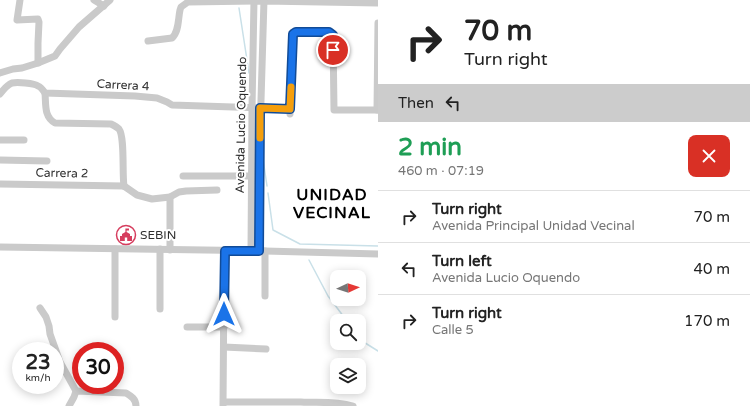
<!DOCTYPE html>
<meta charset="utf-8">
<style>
:root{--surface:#fff;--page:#f6f6f6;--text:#222;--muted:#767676;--line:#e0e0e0}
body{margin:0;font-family:"Varela Round",sans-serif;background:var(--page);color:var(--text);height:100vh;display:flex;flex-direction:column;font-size:15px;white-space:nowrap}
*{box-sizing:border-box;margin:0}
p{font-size:13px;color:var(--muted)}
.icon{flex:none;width:22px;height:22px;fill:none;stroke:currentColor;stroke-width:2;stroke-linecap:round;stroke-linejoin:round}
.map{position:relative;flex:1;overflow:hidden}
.side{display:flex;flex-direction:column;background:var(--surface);width:372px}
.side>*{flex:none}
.top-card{background:#fff;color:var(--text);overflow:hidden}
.needle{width:26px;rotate:86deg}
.tools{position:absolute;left:330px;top:270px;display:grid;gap:8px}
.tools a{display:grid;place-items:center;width:36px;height:36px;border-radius:8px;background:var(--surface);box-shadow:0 2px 10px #0003;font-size:20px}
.speed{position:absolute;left:12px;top:342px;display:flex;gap:8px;font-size:20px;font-weight:700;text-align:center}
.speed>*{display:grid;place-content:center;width:52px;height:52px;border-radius:50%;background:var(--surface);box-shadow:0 2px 10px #0003;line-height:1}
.speed small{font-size:10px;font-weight:400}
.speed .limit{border:6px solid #d22;background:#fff;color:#111}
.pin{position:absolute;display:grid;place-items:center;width:34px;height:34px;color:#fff;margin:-17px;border:2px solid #fff;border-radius:50%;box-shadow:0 1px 4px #0007}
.me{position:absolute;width:44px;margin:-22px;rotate:0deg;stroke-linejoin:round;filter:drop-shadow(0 0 3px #0008)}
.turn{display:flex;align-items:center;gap:14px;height:84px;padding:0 20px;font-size:18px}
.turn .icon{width:52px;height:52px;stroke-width:2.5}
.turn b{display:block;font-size:28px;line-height:34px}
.then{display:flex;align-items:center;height:38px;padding:0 20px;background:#0003;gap:8px;font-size:15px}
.round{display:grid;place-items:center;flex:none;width:42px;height:42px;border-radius:8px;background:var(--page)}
.overview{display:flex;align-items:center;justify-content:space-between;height:68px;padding:0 20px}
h1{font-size:24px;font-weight:700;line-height:30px;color:#1e9e55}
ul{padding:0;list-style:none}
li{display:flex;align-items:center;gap:12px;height:52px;padding:0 20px;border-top:1px solid var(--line)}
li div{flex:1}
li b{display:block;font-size:15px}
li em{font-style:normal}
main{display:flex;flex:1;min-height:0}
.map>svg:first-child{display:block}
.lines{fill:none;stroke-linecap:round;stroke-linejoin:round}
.stream{stroke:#c9e0e8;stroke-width:1.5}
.minor{stroke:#cacaca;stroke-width:7}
.route-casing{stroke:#114b97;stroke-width:10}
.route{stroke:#1a73e8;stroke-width:7}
.slow{stroke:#f59e0b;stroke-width:7}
.labels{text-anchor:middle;stroke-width:4;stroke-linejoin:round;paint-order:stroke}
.street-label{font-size:12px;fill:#2d2d2d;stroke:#fff}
.poi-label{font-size:12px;fill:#2d2d2d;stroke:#fff;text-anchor:start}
.district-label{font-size:16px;font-weight:bold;letter-spacing:1px;fill:#000;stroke:#fff}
</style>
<main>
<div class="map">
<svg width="378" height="406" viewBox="0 0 378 406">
<rect width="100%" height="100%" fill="#fff"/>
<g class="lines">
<!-- stream -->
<g class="stream">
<path d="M239,8l10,65"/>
<path d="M263,159l4,27"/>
<path d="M268,193l5,37 27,14 78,2"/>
<path d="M309,260l19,36 19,25"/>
<path d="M359,337l3,4 16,10"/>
</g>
<!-- minor -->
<g class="minor">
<path d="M20,0l-3,20 21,-1 1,3 -1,21v20"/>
<path d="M94,0l10,6"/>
<path d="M148,41l24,-3c7,-6 6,-19 8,-28l1,-3 7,-5 76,-1 114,2"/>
<path d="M0,73l13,-4 9,-1 16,-5 17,-7 5,-7 19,-22 31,-27"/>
<path d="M45,93c1,12 -1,24 10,30l56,1c2,1 6,3 8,5 6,8 3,45 5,57"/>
<path d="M0,94c3,-4 7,-9 12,-11 5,-1 22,0 26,3 3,1 5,4 7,7l90,3 22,2 10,4 5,3 118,4"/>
<path d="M377,110l1,-87"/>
<path d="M290,114l2,-73 1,-7 3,-2h33l4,3 1,75h44"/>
<path d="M0,140h24"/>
<path d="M0,160l47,1"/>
<path d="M183,176h68"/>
<path d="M0,184l124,2"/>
<path d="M124,186l13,9 15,4 18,-2 9,-5 7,-1 31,-1"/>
<path d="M170,197v53"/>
<path d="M0,247l265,4 113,3"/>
<path d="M251,251l1,-143 2,-108"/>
<path d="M259,251l1,-117 4,-134"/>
<path d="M265,296v-45"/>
<path d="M40,308l6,9 3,9 1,8 10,28 16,29"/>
<path d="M160,309v-60"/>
<path d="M115,317v-68"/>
<path d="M187,327h37"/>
<path d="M224,347l42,2"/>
<path d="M224,402c25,0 51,0 77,0 18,1 34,-1 52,4"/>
<path d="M69,406l5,-9 2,-6 50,2c5,3 10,6 10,13"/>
<path d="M223,406l1,-130 1,-25"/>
</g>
</g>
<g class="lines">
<!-- route casing -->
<g class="route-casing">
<path id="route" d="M224,314l1,-63h34l1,-143 30,1 3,-75 3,-2h33l4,3v15"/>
</g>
<!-- route -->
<use href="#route" class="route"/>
<!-- slow -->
<path class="slow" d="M260,138v-30l30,1 1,-22"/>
</g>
<!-- icons -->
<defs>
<g id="civic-ring" transform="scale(1)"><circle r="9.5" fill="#fff" stroke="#d63d5e" stroke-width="1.5"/><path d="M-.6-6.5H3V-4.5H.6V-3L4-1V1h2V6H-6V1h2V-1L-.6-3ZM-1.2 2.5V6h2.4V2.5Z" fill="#d63d5e"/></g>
</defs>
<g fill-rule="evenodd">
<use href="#civic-ring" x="126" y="235"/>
</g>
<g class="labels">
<!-- street labels -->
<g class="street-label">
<text transform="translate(123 85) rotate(3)" y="4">Carrera 4</text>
<text transform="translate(241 125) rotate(-89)" y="4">Avenida Lucio Oquendo</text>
<text transform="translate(62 173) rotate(1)" y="4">Carrera 2</text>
</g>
<!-- poi labels -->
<g class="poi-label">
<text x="140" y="239">SEBIN</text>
</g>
<!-- district labels -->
<g class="district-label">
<text x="332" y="200">UNIDAD<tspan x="332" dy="18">VECINAL</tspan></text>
</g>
</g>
</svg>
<div class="tools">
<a><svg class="needle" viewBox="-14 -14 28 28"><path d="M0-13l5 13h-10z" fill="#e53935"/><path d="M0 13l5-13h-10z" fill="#767676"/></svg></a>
<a><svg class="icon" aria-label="search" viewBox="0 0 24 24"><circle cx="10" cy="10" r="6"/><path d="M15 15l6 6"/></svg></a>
<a><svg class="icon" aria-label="layers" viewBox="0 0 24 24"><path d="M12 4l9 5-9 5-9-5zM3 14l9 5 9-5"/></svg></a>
</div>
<div class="speed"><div>23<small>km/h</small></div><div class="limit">30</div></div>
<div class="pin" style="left:333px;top:50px;background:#d93025"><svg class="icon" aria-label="arrive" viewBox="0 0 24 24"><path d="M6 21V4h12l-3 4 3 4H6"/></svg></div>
<svg class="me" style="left:224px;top:314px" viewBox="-20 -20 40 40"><path d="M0-17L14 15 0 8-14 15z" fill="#1a73e8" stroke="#fff" stroke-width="4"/></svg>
</div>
<section class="side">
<div class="top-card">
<div class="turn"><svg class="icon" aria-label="right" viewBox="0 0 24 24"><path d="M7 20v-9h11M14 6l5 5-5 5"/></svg><div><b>70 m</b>Turn right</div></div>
<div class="then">Then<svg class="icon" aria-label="left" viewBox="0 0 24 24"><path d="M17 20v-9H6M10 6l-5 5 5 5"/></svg></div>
</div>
<div class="overview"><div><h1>2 min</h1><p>460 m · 07:19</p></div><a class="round" style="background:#d93025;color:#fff"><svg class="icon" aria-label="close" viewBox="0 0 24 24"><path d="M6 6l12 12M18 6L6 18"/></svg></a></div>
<ul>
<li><svg class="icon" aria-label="right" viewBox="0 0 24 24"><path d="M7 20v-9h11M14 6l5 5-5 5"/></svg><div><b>Turn right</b><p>Avenida Principal Unidad Vecinal</p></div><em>70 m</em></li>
<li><svg class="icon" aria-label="left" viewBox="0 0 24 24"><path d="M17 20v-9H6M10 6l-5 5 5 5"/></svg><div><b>Turn left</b><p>Avenida Lucio Oquendo</p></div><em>40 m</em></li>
<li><svg class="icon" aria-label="right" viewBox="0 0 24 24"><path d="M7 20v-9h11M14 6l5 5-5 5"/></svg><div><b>Turn right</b><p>Calle 5</p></div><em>170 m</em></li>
</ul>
</section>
</main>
